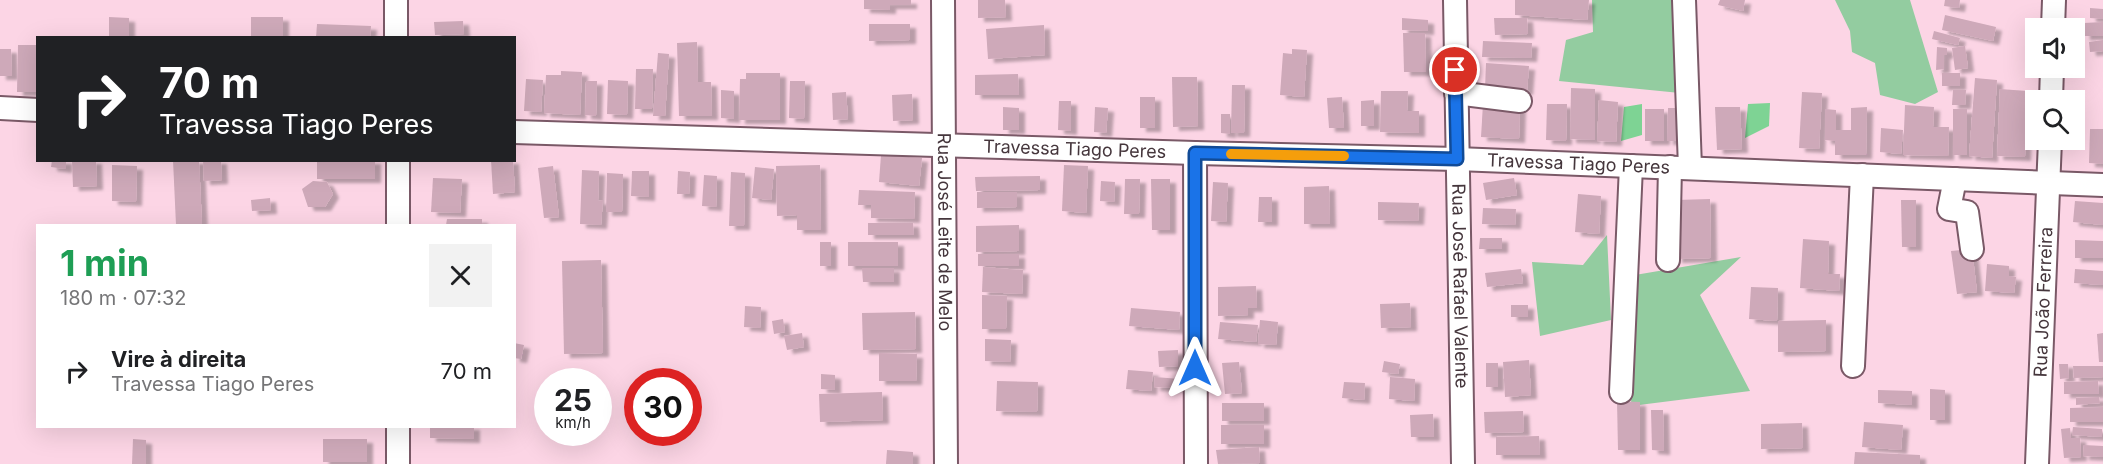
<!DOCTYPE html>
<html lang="pt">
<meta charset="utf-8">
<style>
:root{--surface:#fff;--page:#f2f2f2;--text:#202124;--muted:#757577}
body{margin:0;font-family:Inter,sans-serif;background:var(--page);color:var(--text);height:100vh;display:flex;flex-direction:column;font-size:22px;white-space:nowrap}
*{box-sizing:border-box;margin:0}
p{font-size:20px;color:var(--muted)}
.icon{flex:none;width:33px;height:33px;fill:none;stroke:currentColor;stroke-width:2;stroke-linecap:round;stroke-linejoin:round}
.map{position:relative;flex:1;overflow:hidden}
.panel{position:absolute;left:36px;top:224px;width:480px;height:204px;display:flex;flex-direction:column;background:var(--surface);border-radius:0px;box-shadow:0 6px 24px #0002}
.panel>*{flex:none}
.guide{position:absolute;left:36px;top:36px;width:480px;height:126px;border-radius:0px;box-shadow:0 6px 24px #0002;background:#202124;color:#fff;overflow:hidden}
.buttons{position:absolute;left:2025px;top:18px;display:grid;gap:12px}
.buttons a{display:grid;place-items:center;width:60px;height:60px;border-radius:0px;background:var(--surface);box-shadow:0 6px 24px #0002;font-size:30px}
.speed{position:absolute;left:534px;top:368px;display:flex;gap:12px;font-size:30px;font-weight:700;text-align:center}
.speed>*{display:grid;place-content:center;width:78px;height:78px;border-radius:50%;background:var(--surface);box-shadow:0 6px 24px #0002;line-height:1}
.speed small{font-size:15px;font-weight:400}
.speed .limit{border:9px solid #d22;background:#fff;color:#111}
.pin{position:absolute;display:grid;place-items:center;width:51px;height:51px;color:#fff;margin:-26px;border:3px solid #fff;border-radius:50%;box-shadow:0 2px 6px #0007}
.me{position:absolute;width:66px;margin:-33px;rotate:0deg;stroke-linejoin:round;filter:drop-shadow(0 0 4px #0008)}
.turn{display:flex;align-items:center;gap:21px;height:126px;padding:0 24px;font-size:27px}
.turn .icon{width:78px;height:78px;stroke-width:2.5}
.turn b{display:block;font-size:42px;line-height:51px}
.round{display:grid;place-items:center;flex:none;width:63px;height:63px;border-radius:0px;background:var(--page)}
.head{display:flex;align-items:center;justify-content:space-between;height:102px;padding:0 24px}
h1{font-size:36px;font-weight:700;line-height:45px;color:#1e9e55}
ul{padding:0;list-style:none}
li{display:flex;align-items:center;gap:18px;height:90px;padding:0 24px}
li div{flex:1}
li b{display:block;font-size:22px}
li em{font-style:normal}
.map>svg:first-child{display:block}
.green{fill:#93cca0}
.water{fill:#7ed394}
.building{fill:#cea9b9;filter:url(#shadow)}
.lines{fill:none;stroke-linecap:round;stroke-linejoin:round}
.minor-casing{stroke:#7a5967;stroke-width:26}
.minor{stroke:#fff;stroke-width:22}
.route-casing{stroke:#114b97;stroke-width:15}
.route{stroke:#1a73e8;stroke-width:10}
.slow{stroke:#f59e0b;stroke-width:10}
.labels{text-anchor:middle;stroke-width:4.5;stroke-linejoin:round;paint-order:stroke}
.street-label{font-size:18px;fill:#45363c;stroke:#fff}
</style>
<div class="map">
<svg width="2103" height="464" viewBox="0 0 2103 464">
<defs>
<filter id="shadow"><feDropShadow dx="6" dy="4" stdDeviation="1.5" flood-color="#0004"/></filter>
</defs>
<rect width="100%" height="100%" fill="#fcd5e5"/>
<!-- green -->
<g class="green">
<path d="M1592,0h80l8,93 -121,-12 7,-41 27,-8z"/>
<path d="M1835,0h75l28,92 -23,12 -35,-9 -5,-32 -23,-11 -2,-21z"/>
<path d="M1607,235l4,85 -71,16 -8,-74 51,3z"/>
<path d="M1741,257l-41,38 50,96 -119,15 4,-131z"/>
</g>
<!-- water -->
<g class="water">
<path d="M1770,103l-1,23 -24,12 3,-34z"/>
<path d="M1642,104v31l-21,6 3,-34z"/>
</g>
<!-- building -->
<g class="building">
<path d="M864,0h47v5h-21v5l-26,-1z"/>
<path d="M978,0h27l1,17 -28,1z"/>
<path d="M1515,0h74l-2,20 -72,-5z"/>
<path d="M1720,0h25l-2,11 -25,-6z"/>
<path d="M1945,0h15l-1,8 -15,-2z"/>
<path d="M2090,8l13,1v10l-13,-1z"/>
<path d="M1945,15l51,12 -3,14 -51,-11z"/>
<path d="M109,17l20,1v20h-20z"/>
<rect x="251" y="17" width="32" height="21"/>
<path d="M1402,18l26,2v11l-26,-1z"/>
<path d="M1494,18h33l1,16 -33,1z"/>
<path d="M463,21l1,13 -29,1 -1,-13z"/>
<path d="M2103,22v14h-19v-13z"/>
<path d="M317,24l54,2 -1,12h-54z"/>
<path d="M869,24h41v16l-41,1z"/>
<path d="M1044,25l1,30 -57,4 -2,-30z"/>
<path d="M1934,31l26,7 -2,7 -26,-6z"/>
<path d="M1403,33h22l1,39h-22z"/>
<path d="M2103,40v11l-13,1 -1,-10z"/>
<path d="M1483,41l49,2 -1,15 -49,-1z"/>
<path d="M697,42l1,40h13l1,34h-33l-2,-73z"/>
<path d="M18,45h20v47h-21z"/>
<path d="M1965,46l3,22 -13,2 -3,-22z"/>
<path d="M1937,47l10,1v7h-3v14l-8,1z"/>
<path d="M0,49h11l1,27h-12z"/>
<path d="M1292,49l15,1 -3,47 -24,-2 3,-42 9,1z"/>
<path d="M658,53l11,1 -4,62h-12z"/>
<path d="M1486,63l43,3 -2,25 -42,-2z"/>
<path d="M636,69h17l-1,40h-17z"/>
<path d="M561,71l21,1 -2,43 -36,-2 2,-38h15z"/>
<path d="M746,73h34v47h-41l1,-41h6z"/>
<rect x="1942" y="73" width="18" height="13"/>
<path d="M1018,74l1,21h-44v-20z"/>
<path d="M1172,77h25l1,49 -25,1z"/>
<path d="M1975,78l22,2 -5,78 -23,-2z"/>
<path d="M526,79l17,1 -2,32 -17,-1z"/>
<path d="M608,80l20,1 -1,34 -20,-1z"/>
<path d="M586,81h11l-1,35 -11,-1z"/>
<path d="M790,81h15l-1,38 -15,-1z"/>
<path d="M1232,85h13l-1,48h-13z"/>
<path d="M1571,88l24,1v51l-25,-1z"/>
<path d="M2000,89l27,2 -2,66 -28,-1z"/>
<path d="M721,90l13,1v28l-13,-1z"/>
<path d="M1953,90h13l-1,15h-13z"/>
<path d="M1381,91h27l-1,20h12v22l-39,-1z"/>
<path d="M846,92l2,27 -15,1 -1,-27z"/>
<path d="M1802,92l20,1 -3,56 -20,-1z"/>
<path d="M912,94l1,26 -20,1 -1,-26z"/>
<rect x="1140" y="97" width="15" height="31"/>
<path d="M1342,97l2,31h-15l-2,-30z"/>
<path d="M1374,100v26h-13v-25z"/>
<path d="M1599,100l19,2 -2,40 -19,-1z"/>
<path d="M1059,101h12v30l-13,-1z"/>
<path d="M1483,104l37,2 -1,33 -38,-2z"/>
<path d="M1547,104h20l-1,37 -20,-1z"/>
<path d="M1905,105l29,2 -1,20h16l-1,29 -45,-1z"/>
<path d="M1003,107l16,1v22h-16z"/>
<path d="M1095,107l13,1 -2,25 -12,-1z"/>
<path d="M1715,107h25l2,42 -25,1z"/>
<path d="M1867,107l-1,48h-31v-14l-10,-1v-31l11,1v20h15v-22z"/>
<path d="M1668,108h16l-1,33h-16z"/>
<rect x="1645" y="109" width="19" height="32"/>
<rect x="1953" y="109" width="14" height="46"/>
<path d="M1221,114h9v20l-9,-1z"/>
<path d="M1881,128l22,2 -2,24 -21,-2z"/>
<path d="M2090,129h13v35l-14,-1z"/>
<path d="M881,155l41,3 -3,28 -40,-4z"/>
<path d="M52,160h14v9l-15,-2z"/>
<path d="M72,160h24l1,26 -24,1z"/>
<path d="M173,160h26l3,65h-26z"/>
<path d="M203,160h18l1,20 -18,1z"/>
<rect x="317" y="160" width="58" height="19"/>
<path d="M491,160h22l2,32 -22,2z"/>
<path d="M112,165l25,1 -1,36 -24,-1z"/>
<path d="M820,165l1,65h-24v-15l-20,1 -1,-50z"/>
<path d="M1064,165l24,1 -2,47 -24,-2z"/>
<path d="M553,166l6,51 -15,1 -6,-50z"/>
<path d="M755,167l19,2 -3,31 -19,-2z"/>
<path d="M582,170l17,1 -1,30 5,-1 -2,25 -21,-1z"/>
<path d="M632,171h17v26l-18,-1z"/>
<path d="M678,171l12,1 -1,22h-12z"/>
<path d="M731,172l14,1 -1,53h-15z"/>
<path d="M607,173l16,1 -1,38h-16z"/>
<path d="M704,175l13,1 -1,31 -14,-1z"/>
<path d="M1040,176v14l-64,1 -1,-14z"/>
<path d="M433,178l29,1 -2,34 -29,-1z"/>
<path d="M1514,178l3,17 -31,5 -3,-17z"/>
<path d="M1125,179h15l-1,35h-15z"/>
<path d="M1151,179h19v51h-18z"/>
<path d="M313,181l14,1 6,12 -8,13h-17l-6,-18z"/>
<path d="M1101,181l14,1 -1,20 -14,-1z"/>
<path d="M1213,182l15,1 -2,39 -15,-1z"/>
<path d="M1329,186l1,38h-26v-37z"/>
<path d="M859,190l56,2 -1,27 -43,-1v-13h-13z"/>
<path d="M977,192h40v15l-40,1z"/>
<path d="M1578,194l23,2 -2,38 -24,-2z"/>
<path d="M1259,197h13v25h-14z"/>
<path d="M270,198l1,12 -19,1 -1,-11z"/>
<path d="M1710,199l1,59 -35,1v-59z"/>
<path d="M1901,200h15v47h-14z"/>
<path d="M2075,201l28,2v22l-30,-3z"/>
<path d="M1378,202l41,1 -1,18 -40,-1z"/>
<path d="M1483,208l33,1 -1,16 -33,-1z"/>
<path d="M447,219h35v6h-36z"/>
<path d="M868,223h45l1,12h-46z"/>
<path d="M1019,225v26l-43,1v-26z"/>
<path d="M1480,238h22v11h-23z"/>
<path d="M1803,239l26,2 -1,33h12l-1,17 -39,-3z"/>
<path d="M2075,240l28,1v17h-28z"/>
<rect x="820" y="242" width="11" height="24"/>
<rect x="848" y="242" width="50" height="24"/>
<path d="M1972,249l5,43 -20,2 -6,-43z"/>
<rect x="978" y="254" width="41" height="12"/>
<path d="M601,260l2,93 -39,1 -2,-93z"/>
<path d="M1987,264l22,2v10l7,1 -2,16 -29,-2z"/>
<path d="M983,267l40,3 -1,24 -40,-2z"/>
<path d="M862,268h32v14h-31z"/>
<path d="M1521,269l2,14 -36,4 -2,-14z"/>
<path d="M2075,269l28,2v14l-29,-2z"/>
<path d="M1256,286l1,22h-9v7l-30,1v-29z"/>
<path d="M1751,287l27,1 -1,33 -28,-2z"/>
<path d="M982,295l25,1 -1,33h-24z"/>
<path d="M1410,303l1,24 -30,1 -1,-24z"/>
<rect x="1511" y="305" width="17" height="12"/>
<path d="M745,306l16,1 -1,21 -16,-1z"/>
<path d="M1131,308l49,4 -1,18 -50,-4z"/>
<path d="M915,312l1,37 -53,1 -1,-37z"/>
<path d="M783,319l2,13 -11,2 -2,-13z"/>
<path d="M1260,320l18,2 -2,23 -18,-1z"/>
<path d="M1826,320v31l-48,1v-31z"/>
<path d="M1220,322l38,3 -2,17 -38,-3z"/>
<path d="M802,333l2,14 -17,3 -3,-14z"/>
<path d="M2103,333v29h-4l-2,-28z"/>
<path d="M985,339l26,1 -1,22 -25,-1z"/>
<path d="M514,343l10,2 -3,14 -7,-1z"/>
<path d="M1178,350v16l-19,1 -1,-16z"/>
<path d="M879,353l38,1 -1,27h-37z"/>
<path d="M1529,360l2,35 -26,2 -2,-35z"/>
<path d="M1384,361l16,3 -2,10 -16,-2z"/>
<path d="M1239,362l3,31 -17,1 -3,-31z"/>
<rect x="1486" y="363" width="12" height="24"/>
<path d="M2059,364h9l1,14 -9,1z"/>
<path d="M2073,366h30v11l-29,1z"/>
<path d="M1128,370l25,2 -2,19 -25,-2z"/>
<path d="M821,374l14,1v15l-14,-1z"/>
<path d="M1155,377l25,2v9l-26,-1z"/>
<path d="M1390,377l25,2 -1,22 -25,-2z"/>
<path d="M997,381l41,1 -1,30 -41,-1z"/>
<path d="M2098,381l1,13h-35v-12z"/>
<path d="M1344,382l21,1 -1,17 -22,-2z"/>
<path d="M1930,389l15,1v30h-15z"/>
<path d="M1878,390l34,1v14l-34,-2z"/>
<path d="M882,392l1,28 -63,2 -1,-28z"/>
<path d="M2099,397l1,6 -24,2v-7z"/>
<path d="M1617,401l23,1v48h-22z"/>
<rect x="1222" y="403" width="42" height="18"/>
<path d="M2103,407v15h-33v-14z"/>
<path d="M1651,410h12l1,41 -12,-1z"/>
<path d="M1523,411l1,21 -39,1 -1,-21z"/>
<path d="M1433,414l1,23h-23l-1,-22z"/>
<path d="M1864,422l39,3 -2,25 -39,-3z"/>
<path d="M1802,423l1,25 -42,1v-25z"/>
<rect x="1221" y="425" width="43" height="19"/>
<path d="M430,426h44v13l-44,-1z"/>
<path d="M2073,427l29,2v8l-30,-2z"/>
<path d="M2070,428l1,10h9l1,19 -17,1 -3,-29z"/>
<path d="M1539,436l1,19h-44v-18z"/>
<path d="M133,439l13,1v24h-14z"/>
<rect x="323" y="439" width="44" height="23"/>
<path d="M2084,445l19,1v11l-20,-1z"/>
<path d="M1259,447l1,16 -42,1 -2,-14z"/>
<path d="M887,450l26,2v12h-27z"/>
<path d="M1855,452l65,3v9h-66z"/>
</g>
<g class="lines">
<!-- minor casing -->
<g class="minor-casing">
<g id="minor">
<path d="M396,0v38"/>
<path id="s1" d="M943,0l3,464"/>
<path id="s2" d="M1455,0l8,464"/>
<path d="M1684,0l6,168"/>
<path d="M2053,28l1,-28"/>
<path d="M1456,93l64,8"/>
<path d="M2051,100l1,-32"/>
<path d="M0,108l38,2"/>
<path id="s3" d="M514,132l681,21 262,6 646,26"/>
<path d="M1195,153l1,311"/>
<path d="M398,160v65"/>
<path d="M1955,179l-6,30 18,3 5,37"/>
<path d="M1668,260l2,-93"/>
<path d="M1853,366l9,-191"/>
<path d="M1621,392l10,-226"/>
<path d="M398,426v38"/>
<path id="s4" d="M2037,464l13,-324"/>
</g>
</g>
<!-- minor -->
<use href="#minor" class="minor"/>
</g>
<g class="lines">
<!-- route casing -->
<g class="route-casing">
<path id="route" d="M1195,368v-215l262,6 -2,-89"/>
</g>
<!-- route -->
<use href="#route" class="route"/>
<!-- slow -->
<path class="slow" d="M1231,154l113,2"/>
</g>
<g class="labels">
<!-- street labels -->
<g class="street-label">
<text dy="6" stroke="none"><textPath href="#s3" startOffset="561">Travessa Tiago Peres</textPath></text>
<text dy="6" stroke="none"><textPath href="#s3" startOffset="1065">Travessa Tiago Peres</textPath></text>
<text dy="6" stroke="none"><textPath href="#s1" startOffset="232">Rua José Leite de Melo</textPath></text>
<text dy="6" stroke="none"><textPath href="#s2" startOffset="286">Rua José Rafael Valente</textPath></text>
<text dy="6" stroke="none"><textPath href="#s4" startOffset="162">Rua João Ferreira</textPath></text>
</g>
</g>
</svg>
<div class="buttons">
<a><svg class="icon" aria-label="sound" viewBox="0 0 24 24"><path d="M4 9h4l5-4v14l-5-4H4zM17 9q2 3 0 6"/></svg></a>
<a><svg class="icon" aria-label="search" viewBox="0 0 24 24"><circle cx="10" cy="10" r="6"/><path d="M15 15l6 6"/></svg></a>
</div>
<div class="speed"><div>25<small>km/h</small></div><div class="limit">30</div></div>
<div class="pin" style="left:1455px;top:70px;background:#d93025"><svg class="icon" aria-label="arrive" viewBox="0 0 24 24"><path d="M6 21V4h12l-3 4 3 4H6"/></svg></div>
<svg class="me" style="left:1195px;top:368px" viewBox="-20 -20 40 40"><path d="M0-17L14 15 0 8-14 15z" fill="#1a73e8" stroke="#fff" stroke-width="4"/></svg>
<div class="guide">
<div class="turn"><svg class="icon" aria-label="right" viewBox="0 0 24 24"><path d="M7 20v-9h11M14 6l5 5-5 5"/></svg><div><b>70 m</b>Travessa Tiago Peres</div></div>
</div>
<section class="panel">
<div class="head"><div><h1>1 min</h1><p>180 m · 07:32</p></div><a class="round"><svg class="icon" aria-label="close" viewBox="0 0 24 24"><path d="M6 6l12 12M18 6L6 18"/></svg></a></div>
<ul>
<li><svg class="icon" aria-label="right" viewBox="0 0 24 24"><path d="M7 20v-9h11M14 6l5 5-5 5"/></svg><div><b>Vire à direita</b><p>Travessa Tiago Peres</p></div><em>70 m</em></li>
</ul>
</section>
</div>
